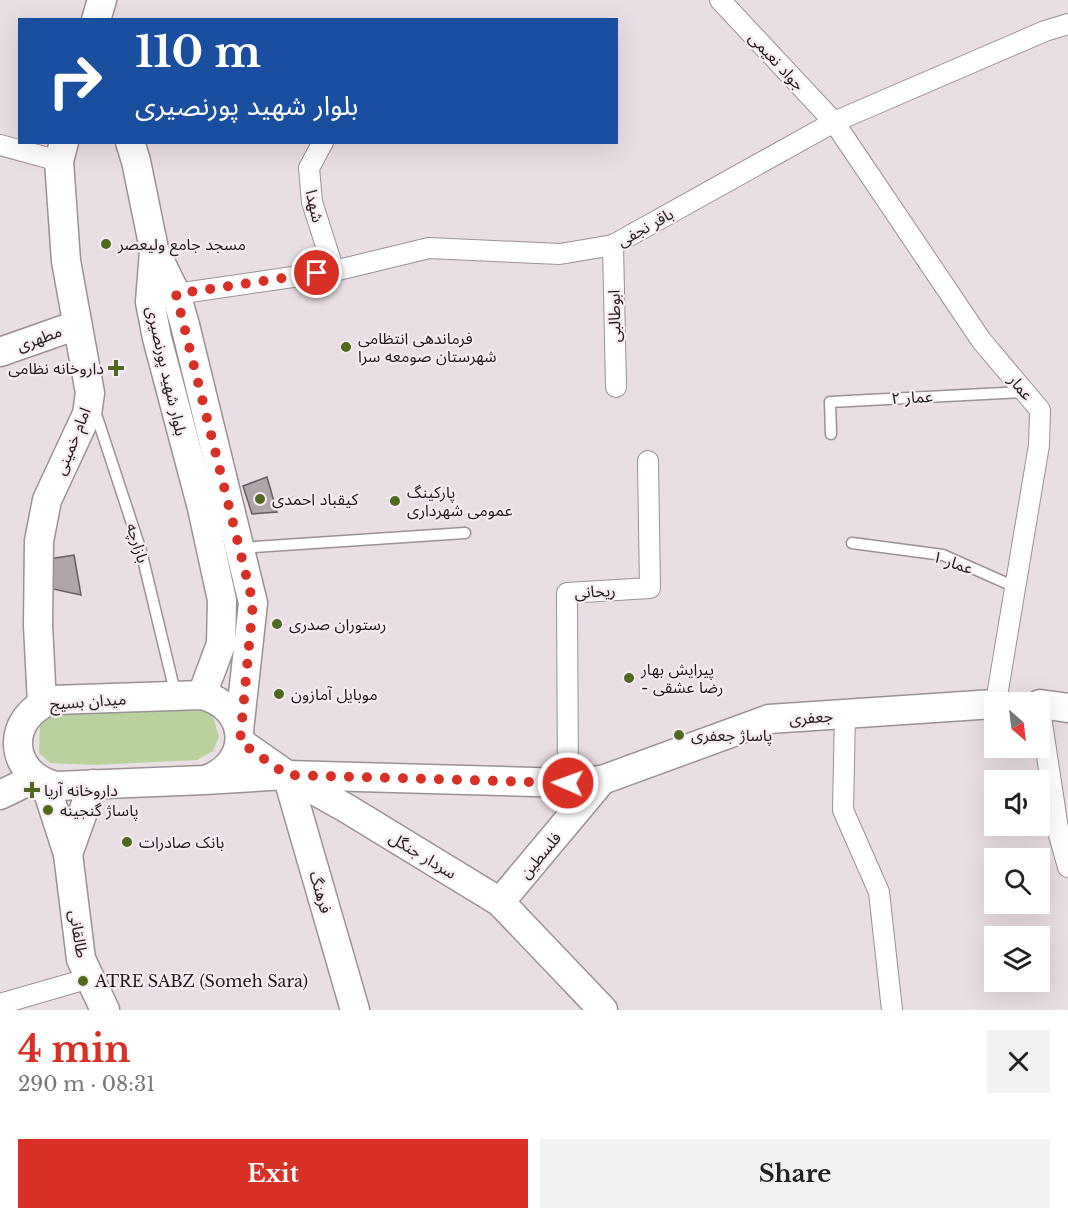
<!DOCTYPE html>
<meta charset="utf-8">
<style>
:root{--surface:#fff;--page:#f2f2f2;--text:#222;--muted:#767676;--accent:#d93025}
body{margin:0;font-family:"Libre Baskerville","Noto Sans Arabic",serif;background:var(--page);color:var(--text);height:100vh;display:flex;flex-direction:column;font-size:22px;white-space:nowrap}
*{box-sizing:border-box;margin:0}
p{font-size:20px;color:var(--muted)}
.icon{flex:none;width:33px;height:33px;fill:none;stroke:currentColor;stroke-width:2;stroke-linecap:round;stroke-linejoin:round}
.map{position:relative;height:1010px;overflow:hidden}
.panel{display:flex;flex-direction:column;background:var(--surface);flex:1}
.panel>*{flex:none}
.hud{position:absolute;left:18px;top:18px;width:600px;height:126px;border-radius:0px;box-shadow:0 6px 24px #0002;background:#1a4fa0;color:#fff;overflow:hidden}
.needle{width:39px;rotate:152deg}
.controls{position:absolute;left:984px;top:692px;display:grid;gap:12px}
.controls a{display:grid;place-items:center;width:66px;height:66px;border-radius:0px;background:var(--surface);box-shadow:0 6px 24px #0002;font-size:30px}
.pin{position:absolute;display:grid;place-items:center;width:51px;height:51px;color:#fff;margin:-26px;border:3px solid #fff;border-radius:50%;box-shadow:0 2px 6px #0007}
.me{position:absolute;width:66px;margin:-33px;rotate:272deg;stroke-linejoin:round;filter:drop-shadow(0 0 4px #0008)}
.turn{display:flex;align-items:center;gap:21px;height:126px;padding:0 18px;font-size:27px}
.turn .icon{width:78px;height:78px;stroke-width:2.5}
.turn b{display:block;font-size:42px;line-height:51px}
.round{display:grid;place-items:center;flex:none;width:63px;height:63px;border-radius:0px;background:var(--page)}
.headline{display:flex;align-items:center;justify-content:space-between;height:102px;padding:0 18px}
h1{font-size:36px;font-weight:700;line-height:45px;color:var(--accent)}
.cta{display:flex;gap:12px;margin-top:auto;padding:12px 18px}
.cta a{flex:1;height:69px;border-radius:0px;background:var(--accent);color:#fff;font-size:24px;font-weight:700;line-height:69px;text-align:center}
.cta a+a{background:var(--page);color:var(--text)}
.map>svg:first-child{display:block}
.green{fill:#b9d29d}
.building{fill:#afa5aa;stroke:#675d63;stroke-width:1.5}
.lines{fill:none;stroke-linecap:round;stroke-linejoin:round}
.lane-casing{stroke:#9a9095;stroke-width:13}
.street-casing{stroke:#9a9095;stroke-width:22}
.secondary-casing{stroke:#9a9095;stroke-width:31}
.lane{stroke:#fff;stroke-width:10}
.street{stroke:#fff;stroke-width:20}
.secondary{stroke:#fff;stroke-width:28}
.route{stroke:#d93025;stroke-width:10;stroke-dasharray:0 18}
.poi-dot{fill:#4d6a1e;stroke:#f7ebf2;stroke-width:2}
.labels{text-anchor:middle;stroke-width:4.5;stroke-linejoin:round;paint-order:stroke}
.street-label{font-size:16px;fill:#1d191c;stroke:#f7ebf2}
.poi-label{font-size:16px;fill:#1d191c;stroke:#f7ebf2;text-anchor:start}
</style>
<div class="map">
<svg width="1068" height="1010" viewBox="0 0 1068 1010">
<rect width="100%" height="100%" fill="#e9dee4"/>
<!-- green -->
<path class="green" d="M196,705l16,9 7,23 -6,14 -16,9 -103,5 -44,-2 -11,-10 1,-30 15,-14z"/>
<!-- building -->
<g class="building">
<path d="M267,477l10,35 -25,2 -9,-28z"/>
<path d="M74,555l7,40 -28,-6 -4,-30z"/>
</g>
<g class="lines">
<!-- lane casing -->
<g class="lane-casing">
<g id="lane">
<path d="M95,411l46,140 35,145"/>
<path d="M831,434l-1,-32 195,-10"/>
<path d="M852,543l91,12 72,32"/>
<path d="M240,548l225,-15"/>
</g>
</g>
<!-- street casing -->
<g class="street-casing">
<g id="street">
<path d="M720,0l114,122 147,218 59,70 -1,35 -43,257"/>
<path d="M323,142l-14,26 3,34 22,69"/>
<path d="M0,145l59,16"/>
<path d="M613,245l3,142"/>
<path d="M164,297l12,-3 158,-23 95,-23 131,6 53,-9 221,-123 211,-91 23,-7"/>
<path d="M1040,710l19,125 9,32"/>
<path d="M845,714l-2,96 36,82 13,118"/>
<path d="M568,783l-1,-190 83,-5 -2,-127"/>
<path d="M0,1004l90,-26"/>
</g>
</g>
<!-- secondary casing -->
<g class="secondary-casing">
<g id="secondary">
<path d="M96,20l6,-20"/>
<path d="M130,142l6,19 18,88 22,45 9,31 68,278 -14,128"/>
<path d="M154,251l-4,51 7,36 45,170 20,92 -1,44 -19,51"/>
<path d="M0,352l77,-27"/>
<path d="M42,704l-4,-79 1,-84 8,-41 40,-86 3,-21 -24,-132 -7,-100 5,-19"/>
<path d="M1040,704l28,4"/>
<path d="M240,742l47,33 59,33 154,94 103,108"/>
<path d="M287,775l68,235"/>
<path d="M205,780c48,-16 45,-73 -3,-85l-150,5c-47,17 -45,74 4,86l149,-6 82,-5 281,8 34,-3 167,-61 225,-15"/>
<path d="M45,783l23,71 25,-70"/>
<path d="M0,795l35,-17"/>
<path d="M68,854l13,105 24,51"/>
<path d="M500,902l102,-122"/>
</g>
</g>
<!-- lane -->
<use href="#lane" class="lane"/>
<!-- street -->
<use href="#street" class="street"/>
<!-- secondary -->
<use href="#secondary" class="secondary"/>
</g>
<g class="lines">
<!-- route -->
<path class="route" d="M317,273l-141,21 77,309 -13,139 47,33 281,8"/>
</g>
<!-- markers -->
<g class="poi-dot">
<circle cx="106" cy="244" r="6"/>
<circle cx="346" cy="347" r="6"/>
<path d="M113 359h6v6h6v6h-6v6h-6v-6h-6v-6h6z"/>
<circle cx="260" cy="499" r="6"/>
<circle cx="395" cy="501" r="6"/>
<circle cx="277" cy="624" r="6"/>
<circle cx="629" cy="678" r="6"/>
<circle cx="279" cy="694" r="6"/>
<circle cx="679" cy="735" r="6"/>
<path d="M29 781h6v6h6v6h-6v6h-6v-6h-6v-6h6z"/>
<circle cx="48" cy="810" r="6"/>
<circle cx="127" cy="842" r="6"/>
<circle cx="83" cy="981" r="6"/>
</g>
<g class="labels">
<!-- street labels -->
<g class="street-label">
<text transform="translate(777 61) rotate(47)" y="6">جواد نعیمی</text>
<text transform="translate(315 206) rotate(77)" y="6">شهدا</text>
<text transform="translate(645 227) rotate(-29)" y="6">باقر نجفی</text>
<text transform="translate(614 316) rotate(-91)" y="6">ابوطالبی</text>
<text transform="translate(39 338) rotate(-20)" y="6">مطهری</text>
<text transform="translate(167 371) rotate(77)" y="6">بلوار شهید پورنصیری</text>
<text transform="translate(1021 387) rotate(50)" y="6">عمار</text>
<text transform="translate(912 397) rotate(-3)" y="6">عمار ۲</text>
<text transform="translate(72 441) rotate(-68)" y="6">امام خمینی</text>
<text transform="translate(138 543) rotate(73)" y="6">بازارچه</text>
<text transform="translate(953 562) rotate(19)" y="6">عمار ۱</text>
<text transform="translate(595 591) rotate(-3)" y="6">ریحانی</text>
<text transform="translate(88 701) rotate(-4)" y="6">میدان بسیج</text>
<text transform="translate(811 717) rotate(-4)" y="6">جعفری</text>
<text transform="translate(423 855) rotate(31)" y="6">سردار جنگل</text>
<text transform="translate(540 855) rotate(-50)" y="6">فلسطین</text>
<text transform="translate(321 892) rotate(74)" y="6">فرهنگ</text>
<text transform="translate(79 934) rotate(81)" y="6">طالقانی</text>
</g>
<!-- poi labels -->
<g class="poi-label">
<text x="118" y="250">مسجد جامع ولیعصر</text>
<text x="358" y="344">فرماندهی انتظامی<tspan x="358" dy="18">شهرستان صومعه سرا</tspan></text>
<text x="104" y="374" text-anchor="end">داروخانه نظامی</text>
<text x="407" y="498">پارکینگ<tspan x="407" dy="18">عمومی شهرداری</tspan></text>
<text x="272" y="505">کیقباد احمدی</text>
<text x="289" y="630">رستوران صدری</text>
<text x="641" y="675">پیرایش بهار<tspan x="641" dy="18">- رضا عشقی</tspan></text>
<text x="291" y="700">موبایل آمازون</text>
<text x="691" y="741">پاساژ جعفری</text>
<text x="44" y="796">داروخانه آریا</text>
<text x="60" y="816">پاساژ گنجینه</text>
<text x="139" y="848">بانک صادرات</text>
<text x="95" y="987">ATRE SABZ (Someh Sara)</text>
</g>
</g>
</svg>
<div class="controls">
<a><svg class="needle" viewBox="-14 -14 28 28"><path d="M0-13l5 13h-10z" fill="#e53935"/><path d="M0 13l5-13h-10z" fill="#767676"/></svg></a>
<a><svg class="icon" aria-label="sound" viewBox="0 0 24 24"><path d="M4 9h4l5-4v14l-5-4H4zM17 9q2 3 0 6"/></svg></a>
<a><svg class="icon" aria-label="search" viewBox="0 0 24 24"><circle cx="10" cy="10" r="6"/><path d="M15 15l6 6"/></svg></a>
<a><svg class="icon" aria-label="layers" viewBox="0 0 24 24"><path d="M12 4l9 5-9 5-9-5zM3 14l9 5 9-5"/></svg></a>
</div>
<div class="pin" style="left:317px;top:273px;background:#d93025"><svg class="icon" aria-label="arrive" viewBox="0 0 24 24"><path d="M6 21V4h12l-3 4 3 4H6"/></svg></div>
<svg class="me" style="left:568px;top:783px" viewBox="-20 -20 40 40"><circle r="17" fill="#d93025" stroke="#fff" stroke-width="3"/><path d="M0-11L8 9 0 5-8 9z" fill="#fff"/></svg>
<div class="hud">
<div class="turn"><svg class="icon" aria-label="right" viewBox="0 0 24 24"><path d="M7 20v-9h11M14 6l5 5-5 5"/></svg><div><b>110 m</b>بلوار شهید پورنصیری</div></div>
</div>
</div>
<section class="panel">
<div class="headline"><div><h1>4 min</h1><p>290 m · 08:31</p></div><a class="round"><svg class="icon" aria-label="close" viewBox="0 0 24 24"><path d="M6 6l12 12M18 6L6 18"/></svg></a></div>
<div class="cta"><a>Exit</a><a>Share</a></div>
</section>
